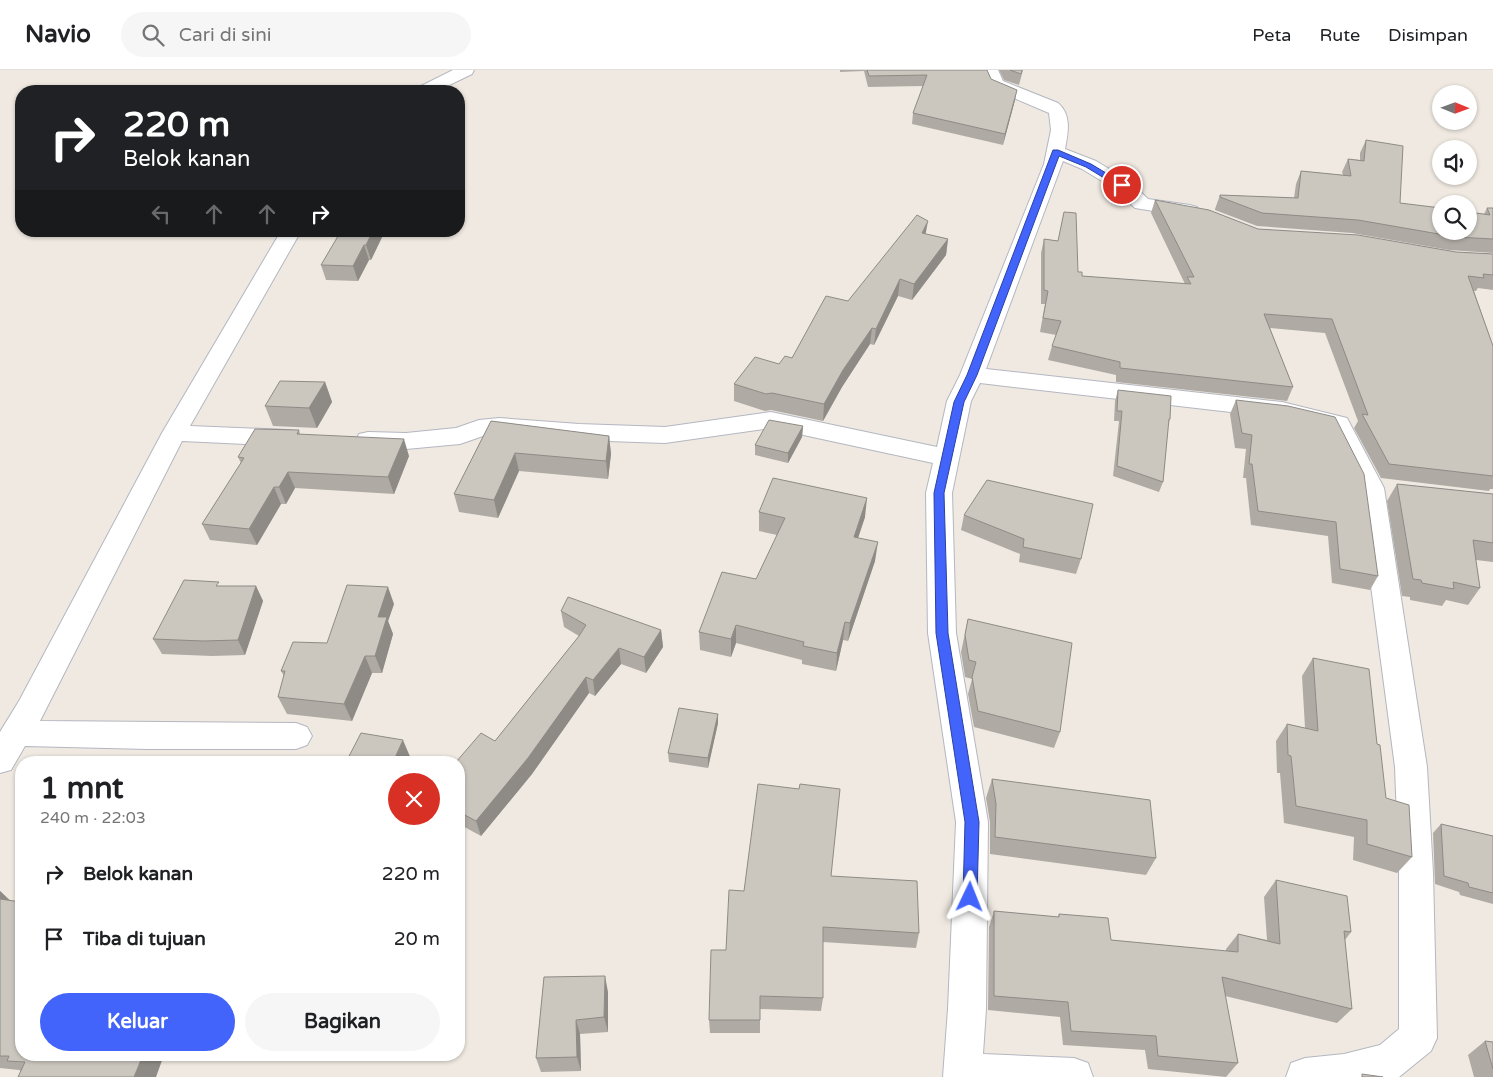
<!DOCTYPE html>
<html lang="id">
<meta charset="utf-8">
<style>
:root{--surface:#fff;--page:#f6f6f6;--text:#202124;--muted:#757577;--line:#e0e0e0;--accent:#4264fb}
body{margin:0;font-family:"Varela Round",sans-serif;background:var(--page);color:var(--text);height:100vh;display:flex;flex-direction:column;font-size:19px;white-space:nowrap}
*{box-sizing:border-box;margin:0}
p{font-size:16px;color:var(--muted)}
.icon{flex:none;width:28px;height:28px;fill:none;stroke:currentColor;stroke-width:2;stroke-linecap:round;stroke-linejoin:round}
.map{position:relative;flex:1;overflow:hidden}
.side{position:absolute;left:15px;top:686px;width:450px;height:305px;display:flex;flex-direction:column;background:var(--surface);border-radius:20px;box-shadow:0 1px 4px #0004}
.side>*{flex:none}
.top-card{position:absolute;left:15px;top:15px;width:450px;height:152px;border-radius:20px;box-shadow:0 1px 4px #0004;background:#202124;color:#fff;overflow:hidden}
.needle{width:32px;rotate:91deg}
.tools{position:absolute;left:1432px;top:15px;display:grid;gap:10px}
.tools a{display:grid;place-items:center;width:45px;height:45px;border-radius:50%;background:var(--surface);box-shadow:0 1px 4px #0004;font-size:25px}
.pin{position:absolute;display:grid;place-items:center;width:42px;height:42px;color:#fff;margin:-21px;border:2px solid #fff;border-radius:50%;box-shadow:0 1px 5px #0007}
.me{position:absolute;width:55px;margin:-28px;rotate:2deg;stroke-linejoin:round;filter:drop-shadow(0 0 4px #0008)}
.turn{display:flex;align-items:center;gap:18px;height:105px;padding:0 25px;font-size:22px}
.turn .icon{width:65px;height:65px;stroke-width:2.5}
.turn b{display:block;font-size:35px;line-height:42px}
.lanes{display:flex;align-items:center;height:48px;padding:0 25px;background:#0003;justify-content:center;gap:25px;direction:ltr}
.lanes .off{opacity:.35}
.round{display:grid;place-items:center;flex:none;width:52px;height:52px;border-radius:26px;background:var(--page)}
.headline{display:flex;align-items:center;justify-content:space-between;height:85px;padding:0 25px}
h1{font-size:30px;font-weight:700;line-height:38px}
.button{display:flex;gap:10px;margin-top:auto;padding:10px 25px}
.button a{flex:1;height:58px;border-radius:30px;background:var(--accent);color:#fff;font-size:20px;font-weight:700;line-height:58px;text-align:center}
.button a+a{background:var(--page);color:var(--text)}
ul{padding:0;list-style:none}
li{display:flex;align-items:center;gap:15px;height:65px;padding:0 25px}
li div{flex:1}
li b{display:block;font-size:19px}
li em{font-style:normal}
header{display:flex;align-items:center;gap:30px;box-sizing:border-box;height:70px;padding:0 25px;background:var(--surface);border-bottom:1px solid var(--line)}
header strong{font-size:24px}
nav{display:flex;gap:28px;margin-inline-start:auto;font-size:18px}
.search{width:350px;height:45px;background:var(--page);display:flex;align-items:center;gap:12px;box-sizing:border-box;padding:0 18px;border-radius:28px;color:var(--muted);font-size:19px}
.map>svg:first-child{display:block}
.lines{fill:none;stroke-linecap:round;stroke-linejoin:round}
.minor-casing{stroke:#b4b7c1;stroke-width:2}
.minor{fill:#fff;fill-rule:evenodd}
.wall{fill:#afaba4}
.shaded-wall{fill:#8e8b86}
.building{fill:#cbc7bf;stroke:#8e8b86}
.route{fill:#4264fb;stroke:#2b41a3}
</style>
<header>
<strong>Navio</strong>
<div class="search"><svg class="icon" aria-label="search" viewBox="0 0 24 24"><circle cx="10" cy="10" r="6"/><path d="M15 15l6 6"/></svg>Cari di sini</div>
<nav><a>Peta</a><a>Rute</a><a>Disimpan</a></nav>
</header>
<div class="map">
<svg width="1493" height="1007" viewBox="0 0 1493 1007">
<rect width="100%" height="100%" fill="#efe9e1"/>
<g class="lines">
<!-- minor casing -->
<g class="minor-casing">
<g id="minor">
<path d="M453,0h21l-2,4 -35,17h-20l2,-4z"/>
<path d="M982,0h16l5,11 55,22c14,12 10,30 7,46l31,12 33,20 19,18 42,6 7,2 3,4 -3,4 -7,2 -55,-9 -20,-19 -33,-20 -19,-8 -77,208 296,33 65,16 37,70 43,279 6,106 4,165 -6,13 -32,26h-113l5,-14 14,-5 39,-4 36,-9 19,-16v-156l-4,-106 -37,-279 -29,-58 -47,-12 -302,-35 -9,18 -19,92 4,140 32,189 -2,187 -3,45 91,4 14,5 5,14h-150l5,-68 8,-187 -28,-189 -2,-140 7,-30 -162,-35 -106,15 -86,-3 -80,-6 -16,2 -23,8 -54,5 -38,-1 -9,-2 -3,-6 3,-6 9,-2 38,1 50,-5 23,-8 20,-2 80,6 86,3 106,-15 166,35 10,-46 13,-26 84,-211 7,-34 -2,-17 -59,-25z"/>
<path d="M281,161h20l-111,195 98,4 9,2 3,6 -3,6 -9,2 -106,-5 -142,280 256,2 11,4 5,9 -5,9 -11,4h-148l-123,-3 -14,24 -11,3v-41l19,-31 143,-268z"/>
</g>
</g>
<!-- minor -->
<use href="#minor" class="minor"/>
</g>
<!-- wall -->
<g class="wall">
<path d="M840,0h147l4,9 24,21 -12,45 -91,-21 1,-11 10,-27 -55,1 -4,-16 -24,1z"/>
<path d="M999,0h24l-4,15 -15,-5z"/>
<path d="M1366,70l34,63 84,11 3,-6h6v45l-44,-3 -97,-17 -95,-7 -42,-16v-1l5,-14 74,3 2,-14 5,-13 42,4 -1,-3 6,-13 12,1v-7z"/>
<path d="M1155,130l103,29 198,23 37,2v36l-15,-2 -2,3h-2l19,55v143h-3l-1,2 -108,-13 -27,-50 4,-7 -33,-88 -55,-5 23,59 -6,14 -171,-19v-7l-68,-15 4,-14 4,-11 -16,-3 5,-28h-4v-51l3,-14 14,2 6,-29 14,60 4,4 103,8 -34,-71z"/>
<path d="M338,161h47l-14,29h-2l-11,21 -32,-1 -5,-15 18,-30z"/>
<path d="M926,164l22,5 -2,16 -34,45 -14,-4 -24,49 -4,-1 -28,43 -19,34 -52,-11 -6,1 -31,-10v-17l45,-20 13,-6 56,-57z"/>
<path d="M325,312l7,20 -15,26 -44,-2 -8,-20z"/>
<path d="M1118,320l52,29 -2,6 -5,57 -4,10 -46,-16 6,-55h-5l1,-20z"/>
<path d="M1236,330l52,6 90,170 -8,14 -38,-7 -4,-47 -77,-11 -5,-47h-3l3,-29 -11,-1 -5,-34z"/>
<path d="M491,351l118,15 2,18 -3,25 -89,-8 -21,47 -39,-6 -5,-18z"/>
<path d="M803,356l-1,11 -14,26 -33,-8v-10z"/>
<path d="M299,360l1,4 109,22 -15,38 -99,-6 -9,16h-5l-24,41 -47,-5 -8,-16 39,-61 -3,-6z"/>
<path d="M1397,414l96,10v68l-17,-2 4,28 -12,17 -22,-5 -4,6 -32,-6v-3l-8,-1 -15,-95z"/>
<path d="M759,442l106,5 -7,21 17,23 -27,80 -5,-1 -7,31 -34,-7v-4l-66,-17 -5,14 -31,-7 -1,-18 57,-53 21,-44 -18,-4z"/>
<path d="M964,445l117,44 -5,15 -57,-12 1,-8 -59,-24z"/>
<path d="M221,516h35l7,15 -18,54 -33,1 -50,-2 -9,-15z"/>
<path d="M394,534l-6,17 5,13 -11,39h-10l-20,48 -65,-7 -9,-17 6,-21 -3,-5 46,-28z"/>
<path d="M561,541l100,19 2,17 -17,26 -25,-9 -26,32 -6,-3 -57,81 -51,62 -22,-12v-62l36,-21 84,-105 -15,-9z"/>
<path d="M968,549l92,113 -6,16 -80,-21 -6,-33 4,-15 -7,-2 -4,-25z"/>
<path d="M1313,588l64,86 9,54 26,59 -15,16 -44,-13 1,-23 -70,-14 -4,-50h-3l-1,-32 11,-17 18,4 -3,-52z"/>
<path d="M718,644v9l-10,45 -39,-6 -1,-9z"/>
<path d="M992,709l164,79 -10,17 -156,-21v-32l-4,-24z"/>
<path d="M1441,754l52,12v68l-33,-9 -1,-3 -24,-8 -2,-51z"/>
<path d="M1276,810l75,52 -6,8 7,69 -15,14 -112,-27 13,67 -12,14 -78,-8 -3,-19 -82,-5 -3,-28 -72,-7 1,-83 5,-16 64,6 1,-3 52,26 115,11v-2l12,-15 29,6 -3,-43z"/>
<path d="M0,821l10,9 11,155h143l-143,16 -2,-1 -19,-2z"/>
<path d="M744,821l175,42 -3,15 -93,-6v56l-2,13 -61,-2v24h-50l-1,-13 17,-70z"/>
<path d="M544,907l64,15v40l-28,2 1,37 -40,1 -5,-14z"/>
<path d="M1485,971l8,1v35h-19l-6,-22z"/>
</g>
<!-- shaded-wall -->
<g class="shaded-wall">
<path d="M1017,20l-2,10 -12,45 2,-11z"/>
<path d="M928,151l-3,16 -3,-4z"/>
<path d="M373,161h12l-14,29 -5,-15z"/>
<path d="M948,169l-2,16 -34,45 2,-16z"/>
<path d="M364,175l5,15 -11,21 -5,-15z"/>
<path d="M900,209l-2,17 -24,49 2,-16z"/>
<path d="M872,258l-2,16 -28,43 -19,34 1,-17 19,-34z"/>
<path d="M325,312l7,20 -15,26 -8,-20z"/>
<path d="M803,356l-1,11 -14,26v-10z"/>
<path d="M609,366l2,18 -3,25 -2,-18z"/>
<path d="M404,369l5,17 -15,38 -6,-17z"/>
<path d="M515,383l4,18 -21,47 -4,-18z"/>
<path d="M288,402l7,16 -9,16 -7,-17z"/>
<path d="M274,417l7,17 -24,41 -8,-16z"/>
<path d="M867,428l-2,19 -13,39 2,-19z"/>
<path d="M878,472l-3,19 -27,80 2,-18z"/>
<path d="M256,516l7,15 -18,54 -7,-15z"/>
<path d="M388,517l6,17 -6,17 5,13 -11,39 -7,-17 3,-39z"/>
<path d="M845,552l-2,18 -7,31 1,-18z"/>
<path d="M736,555v18l-5,14v-18z"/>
<path d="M661,560l2,17 -17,26 -2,-16z"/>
<path d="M619,578l2,16 -26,32 -2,-16z"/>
<path d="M365,586l7,17 -20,48 -8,-17z"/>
<path d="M586,607l3,16 -57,81 -51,62 -5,-15z"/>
<path d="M718,644v9l-10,45v-10z"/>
<path d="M403,670l8,19 -2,3h-16z"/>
<path d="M0,821l10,10 -10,9z"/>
<path d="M605,906l3,16v40l-4,-15z"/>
<path d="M576,950l4,14 1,37 -4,-14z"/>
<path d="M143,985h21l-8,22h-22z"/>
</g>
<!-- building -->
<g class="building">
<path d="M867,0h120l4,9 26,11 -12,44 -92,-21 14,-38 -58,1z"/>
<path d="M1010,0h12l-1,4z"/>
<path d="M1366,70l37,6 -3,57 41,5v23h28v-19l21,3 -3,-7h6v31l-37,-2 -98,-17 -96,-7 -42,-16v-2l78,3 3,-27 50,5 -3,-17 16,2z"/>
<path d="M1155,130l54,10 49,19 100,6 98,17 37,2v21l-10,-1 1,4 -16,-2 25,70v130l-104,-12 -27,-50 6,1 -36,-96 -68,-5 29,73 -173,-19v-6l-68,-16 9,-25 -18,-3 5,-27 -4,-1v-51l14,2 6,-29 12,1 2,59h4v4l109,8 -4,-7h7z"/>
<path d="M917,145l11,6 -6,12 26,6 -34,45 -14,-5 -24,50 -4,-1 -29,42 -19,34 -52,-11 -6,1 -32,-10 21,-27 24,7 6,-8 7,2 34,-62 22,5z"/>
<path d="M341,161h32l-7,14h-2l-11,21 -32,-1z"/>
<path d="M280,311l45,1 -16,26 -44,-2z"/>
<path d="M1118,320l53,6 -1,23h-1l-6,63 -46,-16 5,-55h-5z"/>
<path d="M1236,330l52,6 47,11 29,57 14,102 -38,-7 -4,-47 -78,-11 -6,-47h-3l3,-29 -10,-2z"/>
<path d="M769,350l34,6 -15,27 -33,-8z"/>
<path d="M491,351l118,15 -3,25 -91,-8 -21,47 -40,-6z"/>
<path d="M255,359l44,1 -2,4 107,5 -16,38 -100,-5 -9,15h-5l-25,42 -47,-5 42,-66 -6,-1z"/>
<path d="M773,408l94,20 -13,39 24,5 -28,81 -5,-1 -8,31 -34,-7 1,-4 -68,-17 -5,14 -32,-7 23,-60 34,7 29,-61 -26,-6z"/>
<path d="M987,410l106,24 -12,55 -58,-12 1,-8 -60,-24z"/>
<path d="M1397,414l96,10v49l-20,-3 7,48 -27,-6 1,7 -32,-6 -1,-3 -8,-1z"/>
<path d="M184,510l35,2 -3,4h40l-18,54 -35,1 -50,-2z"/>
<path d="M347,515l41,2 -10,30h9l-12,39h-10l-21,48 -66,-7 7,-26h-4l12,-29 34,1z"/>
<path d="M568,527l93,33 -17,27 -25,-9 -26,32 -7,-3 -58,81 -52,63 -17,-9v-50h-3l25,-29 14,8 84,-105 7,-11 -25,-14z"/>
<path d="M968,549l104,24 -12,89 -82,-21 -6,-34 4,-15 -7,-2 -4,-25z"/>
<path d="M1313,588l56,11 8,75 3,1 6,53 23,7 3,52 -45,-13v-24l-71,-14 -5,-50 -3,-1 -1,-31 31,7z"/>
<path d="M679,638l39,6 -10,44 -40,-5z"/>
<path d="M361,663l42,7 -10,22h-47z"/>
<path d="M992,709l158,21 6,58 -161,-21 1,-33z"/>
<path d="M758,714l41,5 1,-5 40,5 -9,87 86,5 2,52 -96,-6v71l-63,-2v24h-51l2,-70h15l3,-60 15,1z"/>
<path d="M1441,754l52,12v57l-24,-6 -1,-4 -24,-7z"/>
<path d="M1276,810l71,16 4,36 -7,-1 8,78 -130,-32 16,86 -80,-7 -2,-20 -85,-5 -3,-29 -74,-6v-85l65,6v-3l49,4 3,22 127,12v-18l42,10z"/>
<path d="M0,829l21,3v153h122l-9,22h-116l7,-15 -18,-1 2,-5h-9z"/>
<path d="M605,906l-1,41 -28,3 1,37 -41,1 8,-81z"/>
<path d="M1485,971l8,1v27z"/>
<path d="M1362,1004l21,3h-21z"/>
</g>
<!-- route -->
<path class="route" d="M1053,80h5l33,14 35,21 -7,2 -33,-20 -27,-11 -82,219 -13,27 -20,91 4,140 31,189 -2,75 -2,5 -5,2 -5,-2 -2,-5 2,-75 -29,-189 -2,-140 20,-91 13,-27z"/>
</svg>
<div class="tools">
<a><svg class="needle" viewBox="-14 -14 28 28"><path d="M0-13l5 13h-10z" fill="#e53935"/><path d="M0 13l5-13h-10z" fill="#757577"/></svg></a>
<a><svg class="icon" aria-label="sound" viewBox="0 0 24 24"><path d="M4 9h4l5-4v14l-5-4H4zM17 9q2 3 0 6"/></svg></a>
<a><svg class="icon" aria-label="search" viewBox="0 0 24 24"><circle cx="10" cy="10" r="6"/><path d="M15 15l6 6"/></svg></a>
</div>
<div class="pin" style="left:1122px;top:115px;background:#d93025"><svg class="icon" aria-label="arrive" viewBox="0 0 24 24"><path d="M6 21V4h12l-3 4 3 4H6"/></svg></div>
<svg class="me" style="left:970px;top:827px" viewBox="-20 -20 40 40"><path d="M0-17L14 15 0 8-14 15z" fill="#4264fb" stroke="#fff" stroke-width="4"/></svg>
<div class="top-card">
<div class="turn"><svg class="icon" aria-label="right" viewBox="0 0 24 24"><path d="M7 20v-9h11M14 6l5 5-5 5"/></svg><div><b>220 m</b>Belok kanan</div></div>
<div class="lanes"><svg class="icon off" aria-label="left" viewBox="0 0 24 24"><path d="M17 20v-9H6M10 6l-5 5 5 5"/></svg><svg class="icon off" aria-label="ahead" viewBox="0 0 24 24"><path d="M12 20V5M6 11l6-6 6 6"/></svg><svg class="icon off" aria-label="ahead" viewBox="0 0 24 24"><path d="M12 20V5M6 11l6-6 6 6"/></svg><svg class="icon" aria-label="right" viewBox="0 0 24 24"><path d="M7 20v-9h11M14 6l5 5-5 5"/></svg></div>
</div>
<section class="side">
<div class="headline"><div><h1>1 mnt</h1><p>240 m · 22:03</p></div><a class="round" style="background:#d93025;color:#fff"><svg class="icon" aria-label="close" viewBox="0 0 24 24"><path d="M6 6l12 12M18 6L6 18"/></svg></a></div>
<ul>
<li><svg class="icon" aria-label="right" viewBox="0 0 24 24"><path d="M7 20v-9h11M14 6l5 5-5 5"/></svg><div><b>Belok kanan</b></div><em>220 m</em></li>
<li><svg class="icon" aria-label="arrive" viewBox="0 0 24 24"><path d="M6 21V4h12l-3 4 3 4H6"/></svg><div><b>Tiba di tujuan</b></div><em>20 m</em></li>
</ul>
<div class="button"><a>Keluar</a><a>Bagikan</a></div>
</section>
</div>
